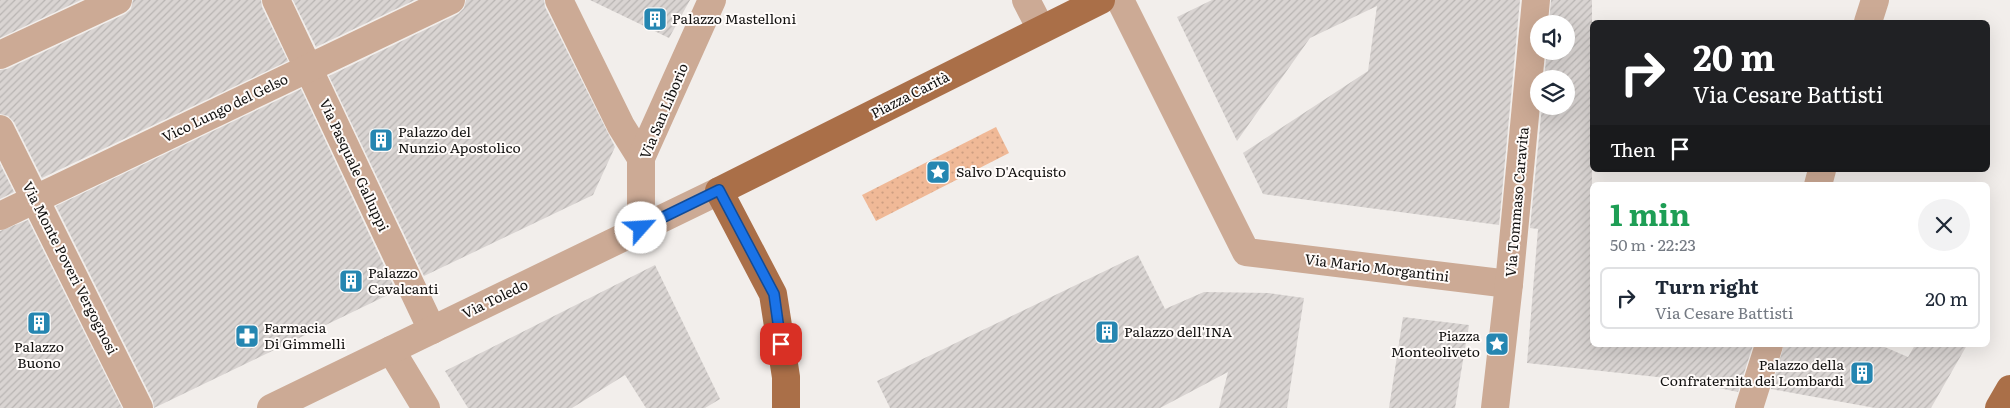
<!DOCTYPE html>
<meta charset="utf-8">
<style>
:root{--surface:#fff;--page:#f2f2f3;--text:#1f2937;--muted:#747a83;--line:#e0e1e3}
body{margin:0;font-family:Literata,serif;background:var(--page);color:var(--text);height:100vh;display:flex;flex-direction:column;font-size:19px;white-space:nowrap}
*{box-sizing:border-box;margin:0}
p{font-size:16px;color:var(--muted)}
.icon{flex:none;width:28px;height:28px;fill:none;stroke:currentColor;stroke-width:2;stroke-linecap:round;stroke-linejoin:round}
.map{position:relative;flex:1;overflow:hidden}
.sheet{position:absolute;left:1590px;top:182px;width:400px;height:165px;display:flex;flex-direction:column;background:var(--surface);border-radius:8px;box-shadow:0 5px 20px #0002}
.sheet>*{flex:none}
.banner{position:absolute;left:1590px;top:20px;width:400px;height:152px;border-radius:8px;box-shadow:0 5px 20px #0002;background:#202124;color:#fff;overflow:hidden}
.controls{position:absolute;left:1530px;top:15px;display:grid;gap:10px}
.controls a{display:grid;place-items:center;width:45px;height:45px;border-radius:50%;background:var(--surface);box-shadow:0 5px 20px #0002;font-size:25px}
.pin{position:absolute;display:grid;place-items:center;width:42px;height:42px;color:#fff;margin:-21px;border-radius:10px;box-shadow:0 2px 8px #0006}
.me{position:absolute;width:55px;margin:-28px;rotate:64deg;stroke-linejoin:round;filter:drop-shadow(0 0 4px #0008)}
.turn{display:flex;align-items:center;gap:18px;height:105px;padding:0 20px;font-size:22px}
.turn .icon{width:65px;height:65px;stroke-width:2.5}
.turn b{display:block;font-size:35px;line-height:42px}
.then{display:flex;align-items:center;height:48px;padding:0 20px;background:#0003;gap:10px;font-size:19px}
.round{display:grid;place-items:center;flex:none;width:52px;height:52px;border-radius:26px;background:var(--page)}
.summary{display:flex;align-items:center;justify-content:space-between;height:85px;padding:0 20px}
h1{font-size:30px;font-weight:700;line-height:38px;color:#1e9e55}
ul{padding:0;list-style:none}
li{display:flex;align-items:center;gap:15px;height:62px;margin:0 10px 8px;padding:0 10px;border:2px solid var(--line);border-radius:8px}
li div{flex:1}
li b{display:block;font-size:19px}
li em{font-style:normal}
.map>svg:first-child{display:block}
.grass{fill:url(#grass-dots)}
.building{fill:url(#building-hatch)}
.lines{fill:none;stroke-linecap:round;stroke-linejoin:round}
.minor{stroke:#ccaa95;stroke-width:28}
.major{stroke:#aa6f48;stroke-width:28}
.route-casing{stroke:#114b97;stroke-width:12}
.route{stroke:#1a73e8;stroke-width:9}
.labels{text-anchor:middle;stroke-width:4;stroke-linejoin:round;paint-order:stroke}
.poi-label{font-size:14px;fill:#11100f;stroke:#fffbf9;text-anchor:start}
.street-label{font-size:14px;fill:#11100f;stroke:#fffbf9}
</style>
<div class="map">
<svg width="2010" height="408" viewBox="0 0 2010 408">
<defs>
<pattern id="grass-dots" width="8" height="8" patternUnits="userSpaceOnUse" patternTransform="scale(1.25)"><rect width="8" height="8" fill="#f0b997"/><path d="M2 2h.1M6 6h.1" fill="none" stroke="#cd9e81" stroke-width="1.8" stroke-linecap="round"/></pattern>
<pattern id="building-hatch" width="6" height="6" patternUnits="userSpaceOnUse" patternTransform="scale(1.25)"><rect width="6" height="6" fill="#d9d4d2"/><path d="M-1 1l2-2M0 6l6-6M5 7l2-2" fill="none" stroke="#b9b5b3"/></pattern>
</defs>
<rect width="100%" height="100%" fill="#f2eeeb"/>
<!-- grass -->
<path class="grass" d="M996,127l13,26 -133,68 -14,-26z"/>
<!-- building -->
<g class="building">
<path d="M0,0h81l-81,38z"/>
<path d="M133,0h128l1,7 26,54 -246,117 -28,-56 -6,-6 -8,-2v-44l7,-1 118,-55 6,-5z"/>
<path d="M293,0h122l-99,47z"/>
<path d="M466,0h78l1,7 70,140 -22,48 -169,81 -95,-200 129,-62 6,-6z"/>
<path d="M590,0h100l-21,38z"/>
<path d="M1212,0h308l-21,225 -236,-31 -20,-41 125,-82 9,-65 -67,32 -73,103 -60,-124z"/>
<path d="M1551,0h41v345h161l-15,47 -62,-13 -149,-16 11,-134 -8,-1 12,-122h24v-27h-22l3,-28h19v-27h-17z"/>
<path d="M301,89l95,202 -242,117 -1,-7 -97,-195z"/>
<path d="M0,164l14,28 -14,7z"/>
<path d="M28,220l94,188h-122v-177z"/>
<path d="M1138,255l27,54 39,-17 65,1 35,5 -17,110h-68l9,-36 -68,36h-270l-13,-27z"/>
<path d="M655,265l65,134 -15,9h-59l-21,-33 -53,33h-104l-23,-37z"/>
<path d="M1403,317l66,8 -14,83h-66z"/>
<path d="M1784,345h96l28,12 7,-12h52l-36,63h-56l-104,-19z"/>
</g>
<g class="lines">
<!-- minor -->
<g class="minor">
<path d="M276,0l156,330"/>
<path d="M559,0l62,126 20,32"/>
<path d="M1026,0l15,29"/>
<path d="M1120,0l126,252 263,32"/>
<path d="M1868,22l7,-22"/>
<path d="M0,55l118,-55"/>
<path d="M0,129l139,279"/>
<path d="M1818,185l4,-15"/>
<path d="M0,216l451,-216"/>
<path d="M641,228v-70l71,-158"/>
<path d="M391,350l35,58"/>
<path d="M271,408l448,-217"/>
<path d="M1495,408l14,-124 27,-284"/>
<path d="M1749,408l20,-63"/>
</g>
<!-- major -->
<g class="major">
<path d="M786,408v-31l-13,-83 -54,-103 382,-191"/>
<path d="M1999,408l11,-19"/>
</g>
</g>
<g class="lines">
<!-- route casing -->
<g class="route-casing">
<path id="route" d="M641,228l78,-38 55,104 7,50"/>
</g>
<!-- route -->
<use href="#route" class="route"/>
</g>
<!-- icons -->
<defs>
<g id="building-square" transform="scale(1.25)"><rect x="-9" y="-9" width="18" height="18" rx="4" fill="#2586b1" stroke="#fffbf9"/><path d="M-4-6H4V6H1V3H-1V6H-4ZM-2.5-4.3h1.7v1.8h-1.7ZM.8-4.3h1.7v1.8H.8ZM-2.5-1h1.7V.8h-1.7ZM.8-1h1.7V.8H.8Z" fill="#fff"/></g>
<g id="sight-square" transform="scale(1.25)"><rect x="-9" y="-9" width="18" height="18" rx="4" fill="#2586b1" stroke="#fffbf9"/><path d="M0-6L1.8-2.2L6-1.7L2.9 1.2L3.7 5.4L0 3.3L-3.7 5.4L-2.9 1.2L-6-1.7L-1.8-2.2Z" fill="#fff"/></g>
<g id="pharmacy-square" transform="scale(1.25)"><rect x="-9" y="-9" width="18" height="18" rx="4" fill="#2586b1" stroke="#fffbf9"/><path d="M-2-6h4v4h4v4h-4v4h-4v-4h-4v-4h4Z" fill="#fff"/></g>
</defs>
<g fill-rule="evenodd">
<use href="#building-square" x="655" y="19"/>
<use href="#building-square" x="381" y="140"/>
<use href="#sight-square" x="938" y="172"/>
<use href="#building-square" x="351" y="281"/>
<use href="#building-square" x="39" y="323"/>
<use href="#building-square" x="1107" y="332"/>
<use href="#pharmacy-square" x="247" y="336"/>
<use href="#sight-square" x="1497" y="344"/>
<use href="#building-square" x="1862" y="373"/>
</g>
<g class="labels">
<!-- poi labels -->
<g class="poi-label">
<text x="672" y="24">Palazzo Mastelloni</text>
<text x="398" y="137">Palazzo del<tspan x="398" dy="16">Nunzio Apostolico</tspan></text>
<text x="956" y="177">Salvo D'Acquisto</text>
<text x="368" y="278">Palazzo<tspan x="368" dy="16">Cavalcanti</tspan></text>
<text x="264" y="333">Farmacia<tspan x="264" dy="16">Di Gimmelli</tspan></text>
<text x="1124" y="337">Palazzo dell'INA</text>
<text x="1480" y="341" text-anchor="end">Piazza<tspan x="1480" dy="16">Monteoliveto</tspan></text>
<text x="39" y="352" text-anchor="middle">Palazzo<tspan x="39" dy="16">Buono</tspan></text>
<text x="1844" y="370" text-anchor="end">Palazzo della<tspan x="1844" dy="16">Confraternita dei Lombardi</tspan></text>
</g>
<!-- street labels -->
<g class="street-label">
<text transform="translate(910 95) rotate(-27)" y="5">Piazza Carità</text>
<text transform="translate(225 108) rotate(-26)" y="5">Vico Lungo del Gelso</text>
<text transform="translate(664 111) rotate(-67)" y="5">Via San Liborio</text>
<text transform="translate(354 165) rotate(65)" y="5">Via Pasquale Galluppi</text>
<text transform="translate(1517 202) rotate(-85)" y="5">Via Tommaso Caravita</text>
<text transform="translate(70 268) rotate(63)" y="5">Via Monte Poveri Vergognosi</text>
<text transform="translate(1377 268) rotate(7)" y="5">Via Mario Morgantini</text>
<text transform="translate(495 299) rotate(-26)" y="5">Via Toledo</text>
</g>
</g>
</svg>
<div class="controls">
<a><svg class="icon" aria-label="sound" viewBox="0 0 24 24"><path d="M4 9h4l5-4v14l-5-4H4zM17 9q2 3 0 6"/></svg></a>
<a><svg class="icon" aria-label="layers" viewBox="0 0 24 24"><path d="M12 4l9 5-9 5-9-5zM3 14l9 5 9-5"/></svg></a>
</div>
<div class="pin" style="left:781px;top:344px;background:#d93025"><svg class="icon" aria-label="arrive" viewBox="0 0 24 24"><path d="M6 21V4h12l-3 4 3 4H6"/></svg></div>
<svg class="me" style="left:641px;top:228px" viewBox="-20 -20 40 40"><circle r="19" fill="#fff"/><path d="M0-13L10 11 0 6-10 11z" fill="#1a73e8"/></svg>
<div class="banner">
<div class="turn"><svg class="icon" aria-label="right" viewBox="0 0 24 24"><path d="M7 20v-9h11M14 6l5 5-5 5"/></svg><div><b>20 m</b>Via Cesare Battisti</div></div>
<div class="then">Then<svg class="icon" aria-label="arrive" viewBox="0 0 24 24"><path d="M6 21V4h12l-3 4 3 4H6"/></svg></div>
</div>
<section class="sheet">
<div class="summary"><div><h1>1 min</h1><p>50 m · 22:23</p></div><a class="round"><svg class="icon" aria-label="close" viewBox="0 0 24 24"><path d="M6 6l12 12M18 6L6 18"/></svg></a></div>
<ul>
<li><svg class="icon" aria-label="right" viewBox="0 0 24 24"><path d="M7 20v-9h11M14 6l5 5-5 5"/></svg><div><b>Turn right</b><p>Via Cesare Battisti</p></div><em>20 m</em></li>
</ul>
</section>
</div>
